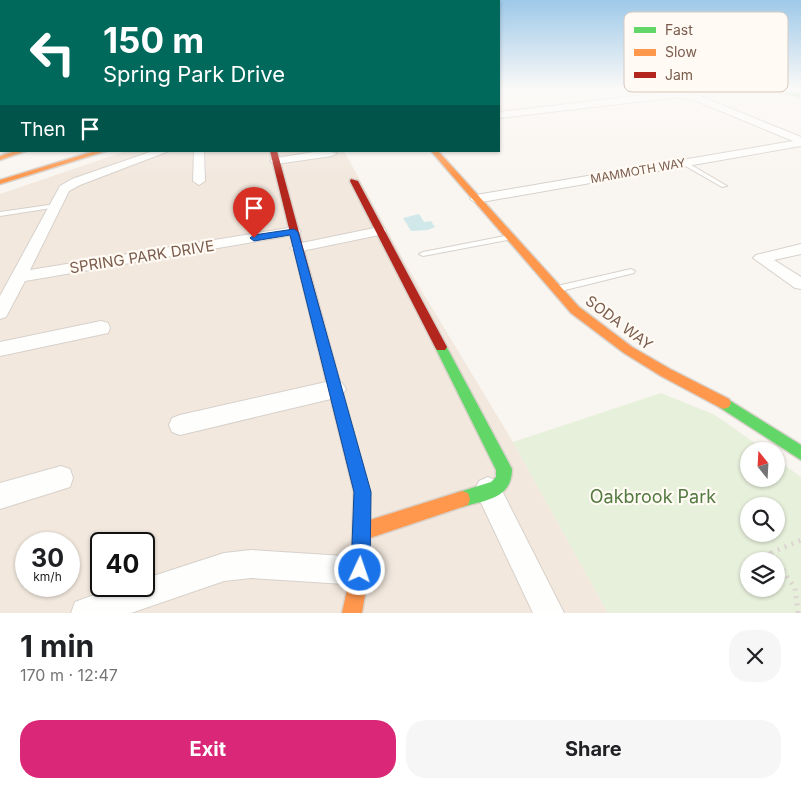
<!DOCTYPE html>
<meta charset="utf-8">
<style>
:root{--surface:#fff;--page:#f6f6f6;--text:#202124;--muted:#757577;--accent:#db2777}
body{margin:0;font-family:Inter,sans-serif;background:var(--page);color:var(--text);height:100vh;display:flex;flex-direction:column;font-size:19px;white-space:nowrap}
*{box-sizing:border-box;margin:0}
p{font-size:16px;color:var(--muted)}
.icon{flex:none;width:28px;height:28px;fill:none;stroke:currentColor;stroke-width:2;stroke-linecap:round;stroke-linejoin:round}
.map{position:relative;height:613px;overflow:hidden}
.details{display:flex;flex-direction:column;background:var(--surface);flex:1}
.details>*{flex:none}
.guide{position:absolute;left:0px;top:0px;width:500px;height:152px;box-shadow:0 1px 4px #0004;background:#00695c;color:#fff;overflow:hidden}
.needle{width:32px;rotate:342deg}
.controls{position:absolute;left:740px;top:442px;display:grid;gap:10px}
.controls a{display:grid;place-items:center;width:45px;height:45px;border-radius:50%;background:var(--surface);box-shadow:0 1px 4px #0004;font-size:25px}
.speed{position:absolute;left:15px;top:532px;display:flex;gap:10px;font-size:25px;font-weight:700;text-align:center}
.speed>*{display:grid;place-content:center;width:65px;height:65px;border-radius:50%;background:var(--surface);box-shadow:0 1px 4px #0004;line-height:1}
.speed small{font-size:12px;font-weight:400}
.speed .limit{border:2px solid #111;border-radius:8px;background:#fff;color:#111}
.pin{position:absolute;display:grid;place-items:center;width:42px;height:42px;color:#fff;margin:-51px -21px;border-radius:50% 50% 50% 0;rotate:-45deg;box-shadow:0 0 5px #0007}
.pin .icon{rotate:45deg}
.me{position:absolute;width:55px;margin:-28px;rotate:3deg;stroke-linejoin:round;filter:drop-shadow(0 0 4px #0008)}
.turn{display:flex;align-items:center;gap:18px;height:105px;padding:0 20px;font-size:22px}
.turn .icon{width:65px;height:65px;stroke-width:2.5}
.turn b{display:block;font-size:35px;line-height:42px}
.then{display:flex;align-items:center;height:48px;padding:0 20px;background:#0003;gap:10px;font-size:19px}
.round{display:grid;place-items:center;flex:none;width:52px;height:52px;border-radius:20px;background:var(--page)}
.overview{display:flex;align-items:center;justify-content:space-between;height:85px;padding:0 20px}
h1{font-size:30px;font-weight:700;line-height:38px}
.primary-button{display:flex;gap:10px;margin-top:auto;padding:10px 20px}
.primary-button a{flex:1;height:58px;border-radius:20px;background:var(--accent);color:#fff;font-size:20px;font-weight:700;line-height:58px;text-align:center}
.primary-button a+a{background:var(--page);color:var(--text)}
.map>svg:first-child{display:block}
.residential{fill:#f2e8de;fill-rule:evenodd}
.green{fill:#e7f0db;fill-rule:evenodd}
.water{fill:#d0e8ea}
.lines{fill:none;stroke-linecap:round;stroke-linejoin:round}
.canal{fill:#d0e8ea;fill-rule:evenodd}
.lane-casing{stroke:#d7d1cb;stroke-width:2}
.street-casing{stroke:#d7d1cb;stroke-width:2}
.fast-casing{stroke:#d9d2cb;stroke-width:3}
.slow-casing{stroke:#d9d2cb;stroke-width:3}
.jam-casing{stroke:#d9d2cb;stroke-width:3}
.path{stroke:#dcd5d0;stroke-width:5;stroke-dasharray:2 5.5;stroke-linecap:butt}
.lane{fill:#fefefd;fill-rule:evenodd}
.street{fill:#fefefd;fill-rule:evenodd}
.fast{fill:#63d668;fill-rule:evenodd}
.slow{fill:#ff974d;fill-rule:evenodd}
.jam{fill:#b3261e;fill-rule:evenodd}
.route{fill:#1a73e8;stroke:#114b97}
.labels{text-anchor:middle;stroke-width:4.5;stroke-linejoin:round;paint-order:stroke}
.far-street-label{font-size:12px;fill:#7a5c4d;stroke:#fffaf3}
.street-label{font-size:15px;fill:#7a5c4d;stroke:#fffaf3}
.near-park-label{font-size:18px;fill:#537a41;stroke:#fffaf3}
.key{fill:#fffaf3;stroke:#d7cbc1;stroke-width:1}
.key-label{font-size:14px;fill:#7a5c4d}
</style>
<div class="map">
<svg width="801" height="613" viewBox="0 0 801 613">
<rect width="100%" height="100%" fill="#f9f5f0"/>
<!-- residential -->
<path class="residential" d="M126,151h218l64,117 105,174 95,171h-608v-419zM26,544h43v42h-43zM101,544h43v42h-43z"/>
<!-- green -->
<path class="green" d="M661,393l54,22 51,36h-17v28h27v-20l25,18v136h-193l-95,-171zM749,506h27v28h-27zM749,561h27v28h-27z"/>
<!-- water -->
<path class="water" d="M419,214l5,8 7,-1 4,6 -7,3 -17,1 -8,-13z"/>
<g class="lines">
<!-- canal -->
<rect class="canal" x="0" y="125" width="1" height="6"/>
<!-- lane casing -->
<g class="lane-casing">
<g id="lane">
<path d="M682,162h4l41,24 -5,1 -40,-23z"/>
<path d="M56,204l3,2 -1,1 -58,9v-4z"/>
<path d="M510,235h3v4l-90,17 -4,-2 4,-2z"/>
<path d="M631,269l4,2 -1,2 -77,19 -4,-3 4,-3z"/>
</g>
</g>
<!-- street casing -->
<g class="street-casing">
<g id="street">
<path d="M678,91l22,5 101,41v9l-325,57 -6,-4 6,-4 317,-54 -99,-41 -16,-3 -179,21v-6z"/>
<path d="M153,151h16l-89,34 -11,6 -39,79 264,-43 7,4 -7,4 -269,46 -19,36 -6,2v-23l60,-110 12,-7z"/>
<path d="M194,151h10l1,30 -6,4 -6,-4z"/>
<path d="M321,151l16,2 -5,3 -56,8 -6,-3 6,-3z"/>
<path d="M379,227l5,1 2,3 -2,3 -87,18 -7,-4 7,-4z"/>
<path d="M801,244v10l-27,6 27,17v12l-6,-1 -42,-30 3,-3z"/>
<path d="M101,321l7,2 2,5 -2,5 -108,23v-14z"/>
<path d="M335,380l7,3 4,6 -4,6 -7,3 -155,37 -8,-3 -3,-7 3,-7 8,-3z"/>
<path d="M61,466l9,3 3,9 -3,9 -70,22v-26z"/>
<path d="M488,477l9,4 67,132h-31l-58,-123 4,-9z"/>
<path d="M251,550l109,7 10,4 4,10 -4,10 -10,4 -109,-7 -27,3 -93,32h-60l4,-11c23,-9 44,-16 69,-16v-7l80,-26z"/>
</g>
</g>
<!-- fast casing -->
<g class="fast-casing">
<g id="fast">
<path d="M774,90l27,3v4l-24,-5z"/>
<path d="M441,342l4,2 67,125c0,30 -27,31 -50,38l-6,-2 -2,-6 2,-6 35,-11 5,-5v-7l-61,-123 2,-3z"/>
<path d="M724,397l77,48v15l-82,-53 -2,-4 2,-4z"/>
</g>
</g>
<!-- slow casing -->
<g class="slow-casing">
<g id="slow">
<path d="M15,151h11l-26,9v-4z"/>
<path d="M95,151h11l-106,33v-4z"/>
<path d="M431,151h7l141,156 53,40 38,22 59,30 2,4 -2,4 -5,2 -5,-2 -58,-31 -37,-23 -53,-40z"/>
<path d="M323,338l4,2 2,3 41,149v28l92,-29 6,2 2,6 -2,6 -6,2 -92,31 -1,33 -7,42h-20l9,-42 3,-79 -37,-149 2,-3z"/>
</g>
</g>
<!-- jam casing -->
<g class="jam-casing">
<g id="jam">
<path d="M270,151h7l52,192 -2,3h-8l-2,-3z"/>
<path d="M351,179l7,2 89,166 -2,3h-8l-2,-3 -85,-166z"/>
</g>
</g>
<!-- path -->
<path class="path" d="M798,613l-3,-25 -24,-35 30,-13"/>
<!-- lane -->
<use href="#lane" class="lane"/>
<!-- street -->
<use href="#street" class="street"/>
<!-- fast -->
<use href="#fast" class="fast"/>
<!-- slow -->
<use href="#slow" class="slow"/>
<!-- jam -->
<use href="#jam" class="jam"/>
</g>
<!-- sky -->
<linearGradient id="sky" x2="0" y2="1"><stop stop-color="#9ec9e9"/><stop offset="0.51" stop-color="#fcfaf8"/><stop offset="1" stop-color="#fcfaf8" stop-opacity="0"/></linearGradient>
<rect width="801" height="176" fill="url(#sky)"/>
<!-- route -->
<path class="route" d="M294,229l4,3 73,260 -1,78 -3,7 -7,3 -6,-3 -3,-7 3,-78 -64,-257 -36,6 -4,-3 4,-3z"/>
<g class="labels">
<!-- far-street labels -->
<g class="far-street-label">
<text transform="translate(638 171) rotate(-10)" y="4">MAMMOTH WAY</text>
</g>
<!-- street labels -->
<g class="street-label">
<text transform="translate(142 257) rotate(-9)" y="5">SPRING PARK DRIVE</text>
<text transform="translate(619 323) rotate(37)" y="5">SODA WAY</text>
</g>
<!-- near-park labels -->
<g class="near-park-label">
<text x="653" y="503">Oakbrook Park</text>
</g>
</g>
<!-- legend -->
<rect x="624" y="12" width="164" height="80" rx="8" class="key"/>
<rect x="634" y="27" width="22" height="6" fill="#63d668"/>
<rect x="634" y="49" width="22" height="7" fill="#ff974d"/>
<rect x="634" y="72" width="22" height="6" fill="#b3261e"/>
<g class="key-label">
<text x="665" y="35">Fast</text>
<text x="665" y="57">Slow</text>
<text x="665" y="80">Jam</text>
</g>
</svg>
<div class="controls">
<a><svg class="needle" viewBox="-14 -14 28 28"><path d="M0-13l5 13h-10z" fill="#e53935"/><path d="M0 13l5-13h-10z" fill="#757577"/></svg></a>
<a><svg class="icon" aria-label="search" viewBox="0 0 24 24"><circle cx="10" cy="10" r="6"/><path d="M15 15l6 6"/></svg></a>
<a><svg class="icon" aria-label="layers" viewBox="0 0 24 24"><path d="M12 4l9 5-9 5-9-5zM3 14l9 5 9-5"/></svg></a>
</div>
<div class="speed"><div>30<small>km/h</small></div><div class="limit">40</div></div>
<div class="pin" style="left:254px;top:238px;background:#d93025"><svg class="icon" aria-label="arrive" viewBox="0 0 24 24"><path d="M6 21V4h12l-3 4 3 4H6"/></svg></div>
<svg class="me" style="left:360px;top:570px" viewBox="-20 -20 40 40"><circle r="17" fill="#1a73e8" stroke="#fff" stroke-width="3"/><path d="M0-11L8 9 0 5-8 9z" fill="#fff"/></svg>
<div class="guide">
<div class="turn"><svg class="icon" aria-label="left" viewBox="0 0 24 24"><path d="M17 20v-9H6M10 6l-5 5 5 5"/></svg><div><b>150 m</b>Spring Park Drive</div></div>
<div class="then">Then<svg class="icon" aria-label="arrive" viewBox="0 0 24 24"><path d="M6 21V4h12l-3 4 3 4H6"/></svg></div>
</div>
</div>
<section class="details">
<div class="overview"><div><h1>1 min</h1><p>170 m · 12:47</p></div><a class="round"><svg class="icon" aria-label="close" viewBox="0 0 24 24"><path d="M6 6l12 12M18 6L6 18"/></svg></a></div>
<div class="primary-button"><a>Exit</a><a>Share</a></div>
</section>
